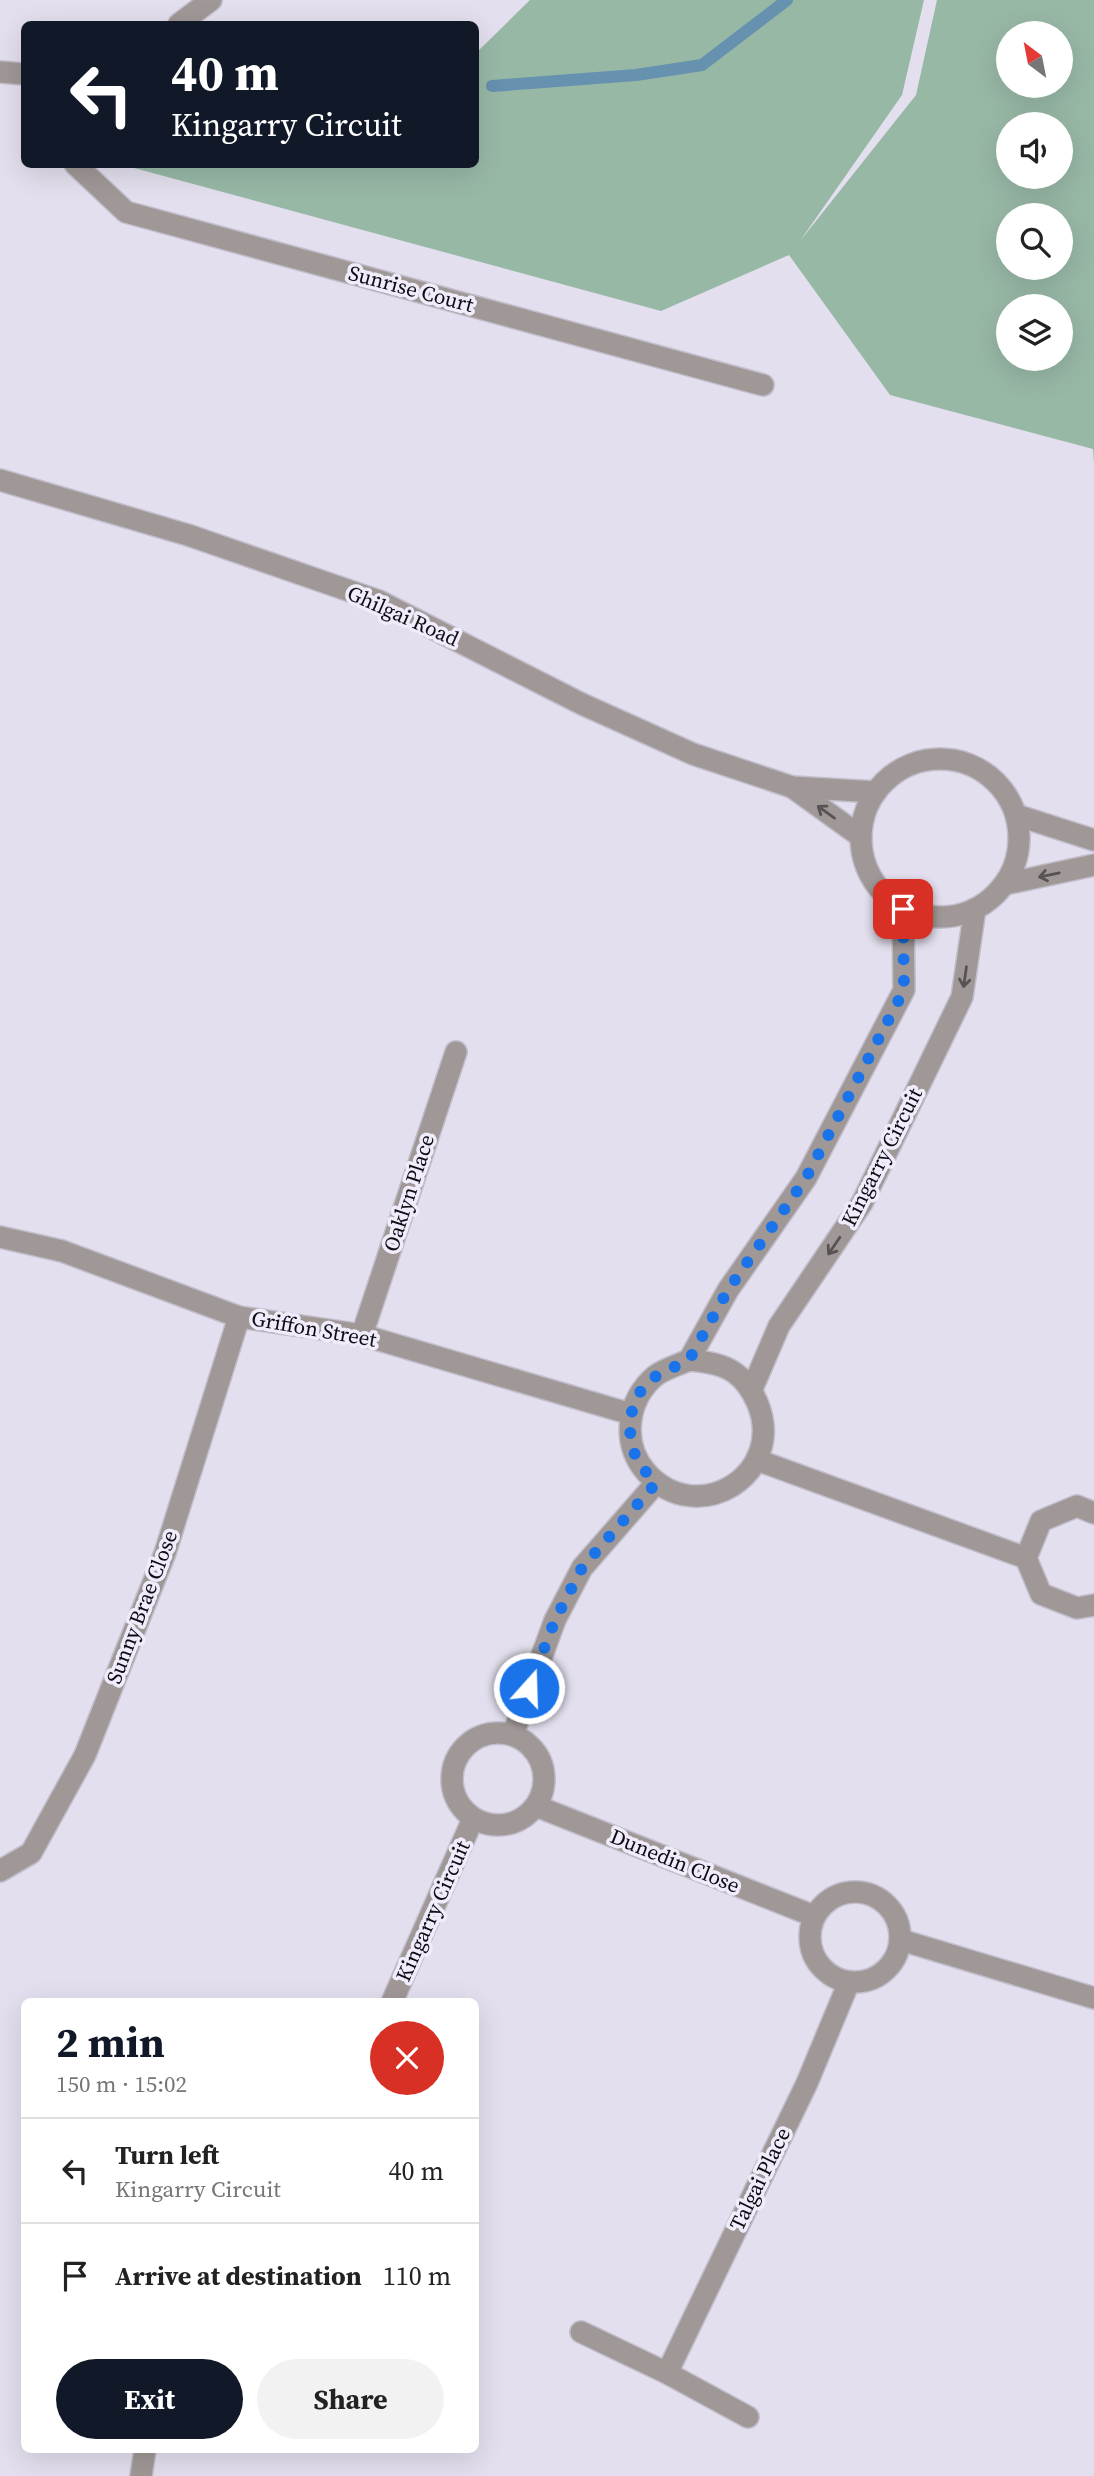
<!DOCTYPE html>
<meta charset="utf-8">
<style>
:root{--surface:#fff;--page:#f2f2f2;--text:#222;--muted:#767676;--line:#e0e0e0;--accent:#111827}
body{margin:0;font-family:"Source Serif 4",serif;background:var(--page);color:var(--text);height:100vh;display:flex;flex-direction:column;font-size:26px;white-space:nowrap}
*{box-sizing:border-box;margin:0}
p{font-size:23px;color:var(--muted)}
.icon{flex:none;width:38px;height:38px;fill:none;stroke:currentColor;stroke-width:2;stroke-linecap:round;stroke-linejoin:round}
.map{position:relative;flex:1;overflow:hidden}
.sheet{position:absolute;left:21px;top:1998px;width:458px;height:455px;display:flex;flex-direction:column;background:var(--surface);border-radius:10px;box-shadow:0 7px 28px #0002}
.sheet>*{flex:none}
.top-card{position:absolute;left:21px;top:21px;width:458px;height:147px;border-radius:10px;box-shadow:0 7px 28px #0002;background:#111827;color:#fff;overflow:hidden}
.needle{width:46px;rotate:328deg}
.tools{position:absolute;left:996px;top:21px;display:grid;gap:14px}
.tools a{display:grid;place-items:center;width:77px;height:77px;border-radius:50%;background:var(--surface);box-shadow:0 7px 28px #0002;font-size:35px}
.pin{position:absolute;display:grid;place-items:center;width:60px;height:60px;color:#fff;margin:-30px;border-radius:14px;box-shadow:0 4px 10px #0006}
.me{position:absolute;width:77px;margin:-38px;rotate:20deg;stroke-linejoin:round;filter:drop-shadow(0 0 5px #0008)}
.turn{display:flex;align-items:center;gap:24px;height:147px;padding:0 35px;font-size:32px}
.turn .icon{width:91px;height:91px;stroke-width:2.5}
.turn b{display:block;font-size:49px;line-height:60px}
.round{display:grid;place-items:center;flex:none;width:74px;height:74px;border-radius:37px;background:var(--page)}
.headline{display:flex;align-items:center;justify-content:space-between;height:119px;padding:0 35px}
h1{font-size:42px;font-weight:700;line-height:52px;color:var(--accent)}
.cta{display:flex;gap:14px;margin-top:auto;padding:14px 35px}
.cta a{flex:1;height:80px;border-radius:42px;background:var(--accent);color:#fff;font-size:28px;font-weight:700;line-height:80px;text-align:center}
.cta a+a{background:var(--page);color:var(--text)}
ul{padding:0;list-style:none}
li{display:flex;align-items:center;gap:21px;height:105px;padding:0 35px;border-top:2px solid var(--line)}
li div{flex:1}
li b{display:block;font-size:26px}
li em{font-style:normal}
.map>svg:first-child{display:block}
.green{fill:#98b8a6;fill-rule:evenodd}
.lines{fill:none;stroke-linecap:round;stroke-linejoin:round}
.stream{stroke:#6691af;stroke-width:12}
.minor-casing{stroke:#c1bdcb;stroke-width:24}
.minor{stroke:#a09896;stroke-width:21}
.oneway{stroke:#575254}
.route{stroke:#1a73e8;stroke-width:12;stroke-dasharray:0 21.6}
.labels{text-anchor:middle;stroke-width:7;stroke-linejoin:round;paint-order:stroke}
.street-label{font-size:21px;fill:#0e0c11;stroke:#f1ecfb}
</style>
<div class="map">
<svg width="1094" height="2476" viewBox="0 0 1094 2476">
<rect width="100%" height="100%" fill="#e3dfee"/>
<!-- green -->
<path class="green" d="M530,0h394l-22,95 -102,146 116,-146 21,-95h157v463l-1,-14 -203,-54 -101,-140 -128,56 -538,-146 353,-1v-111zM1008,33h52v53h-52zM1008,124h52v53h-52zM1008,215h52v53h-52zM1008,306h52v53h-52z"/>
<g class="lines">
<!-- stream -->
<path class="stream" d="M492,86l144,-11 66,-10 85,-65"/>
<!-- minor casing -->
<g class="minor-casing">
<g id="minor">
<path d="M179,24l32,-24"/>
<path d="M0,72l24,2"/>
<path d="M75,164l51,48 637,173"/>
<path d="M0,480l188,55 191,66 203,103 111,50 99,33 84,5"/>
<circle cx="940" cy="838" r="79"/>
<path d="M792,787l68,49"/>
<path d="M1016,815l78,25"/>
<path d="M1005,884l89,-19"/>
<path d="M0,1237l62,14 177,66 123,18 269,79"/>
<path d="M362,1335l94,-283"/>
<path d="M689,1360l39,-70 78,-112 98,-188 -1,-81"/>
<path d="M689,1360c15,2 32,3 46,13 10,7 17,18 22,29 31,72 -60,128 -111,70 -25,-29 -19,-72 9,-96 9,-7 23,-11 34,-16z"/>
<path d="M752,1389l27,-63 83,-123 100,-206 13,-88"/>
<path d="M757,1460l269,98"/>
<path d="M1094,1513l-17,-7 -36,15 -15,37 15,36 36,14 17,-3"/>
<circle cx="498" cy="1779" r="46"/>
<path d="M513,1734l42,-114 27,-52 74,-85"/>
<path d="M536,1806l278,110"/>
<path d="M0,1871l31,-18 54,-98 80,-202 74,-236"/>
<circle cx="855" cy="1937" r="45"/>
<path d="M901,1940l193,58"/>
<path d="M392,2002l81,-183"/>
<path d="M581,2332l86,41 81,44"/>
<path d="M667,2373l140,-290 42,-101"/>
<path d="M141,2476l4,-26"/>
</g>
</g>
<!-- minor -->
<use href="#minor" class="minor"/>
</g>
<!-- one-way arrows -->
<defs><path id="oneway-shaft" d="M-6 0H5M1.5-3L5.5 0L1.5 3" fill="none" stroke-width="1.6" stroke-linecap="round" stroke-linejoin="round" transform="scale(1.75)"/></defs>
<g class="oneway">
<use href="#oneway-shaft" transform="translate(826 812) rotate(-144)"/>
<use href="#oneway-shaft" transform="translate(1049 875) rotate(168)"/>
<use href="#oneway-shaft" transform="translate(965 977) rotate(98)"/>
<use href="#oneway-shaft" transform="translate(834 1246) rotate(124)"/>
</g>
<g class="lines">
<!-- route -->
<path class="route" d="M529,1688l26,-68 27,-52 74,-85 -18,-20 -8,-22 1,-27 9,-22 17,-17 32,-15 39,-70 78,-112 98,-188 -1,-81"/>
</g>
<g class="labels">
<!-- street labels -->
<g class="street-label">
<text transform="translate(411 289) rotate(15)" y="7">Sunrise Court</text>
<text transform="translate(403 616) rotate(24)" y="7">Ghilgai Road</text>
<text transform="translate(882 1157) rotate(-63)" y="7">Kingarry Circuit</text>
<text transform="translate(409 1193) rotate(-72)" y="7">Oaklyn Place</text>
<text transform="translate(314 1329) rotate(10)" y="7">Griffon Street</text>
<text transform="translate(142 1607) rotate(-69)" y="7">Sunny Brae Close</text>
<text transform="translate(675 1861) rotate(22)" y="7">Dunedin Close</text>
<text transform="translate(433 1911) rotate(-66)" y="7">Kingarry Circuit</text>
<text transform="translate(760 2179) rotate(-64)" y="7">Talgai Place</text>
</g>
</g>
</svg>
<div class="tools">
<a><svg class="needle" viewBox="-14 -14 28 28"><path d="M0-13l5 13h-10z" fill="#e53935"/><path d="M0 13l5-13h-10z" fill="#767676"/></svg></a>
<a><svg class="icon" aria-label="sound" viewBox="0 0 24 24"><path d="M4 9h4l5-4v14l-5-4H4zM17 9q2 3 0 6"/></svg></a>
<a><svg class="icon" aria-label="search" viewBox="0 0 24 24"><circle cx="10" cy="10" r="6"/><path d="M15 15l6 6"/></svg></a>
<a><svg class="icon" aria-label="layers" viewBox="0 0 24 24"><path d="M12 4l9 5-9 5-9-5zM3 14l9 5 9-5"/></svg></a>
</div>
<div class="pin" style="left:903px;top:909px;background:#d93025"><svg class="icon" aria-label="arrive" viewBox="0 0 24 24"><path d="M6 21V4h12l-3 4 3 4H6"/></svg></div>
<svg class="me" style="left:529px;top:1688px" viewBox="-20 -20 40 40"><circle r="17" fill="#1a73e8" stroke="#fff" stroke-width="3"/><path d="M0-11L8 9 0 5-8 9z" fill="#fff"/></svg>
<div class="top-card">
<div class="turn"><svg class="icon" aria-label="left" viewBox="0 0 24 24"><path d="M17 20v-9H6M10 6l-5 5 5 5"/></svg><div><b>40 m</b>Kingarry Circuit</div></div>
</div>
<section class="sheet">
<div class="headline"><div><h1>2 min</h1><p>150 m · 15:02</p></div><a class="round" style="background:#d93025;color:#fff"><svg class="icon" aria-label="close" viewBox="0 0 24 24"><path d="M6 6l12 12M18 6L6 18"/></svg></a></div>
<ul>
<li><svg class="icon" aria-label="left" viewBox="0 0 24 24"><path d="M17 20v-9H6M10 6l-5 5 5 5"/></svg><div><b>Turn left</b><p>Kingarry Circuit</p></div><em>40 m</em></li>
<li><svg class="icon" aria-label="arrive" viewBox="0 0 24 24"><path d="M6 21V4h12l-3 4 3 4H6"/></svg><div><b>Arrive at destination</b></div><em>110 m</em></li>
</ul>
<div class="cta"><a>Exit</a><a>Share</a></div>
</section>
</div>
